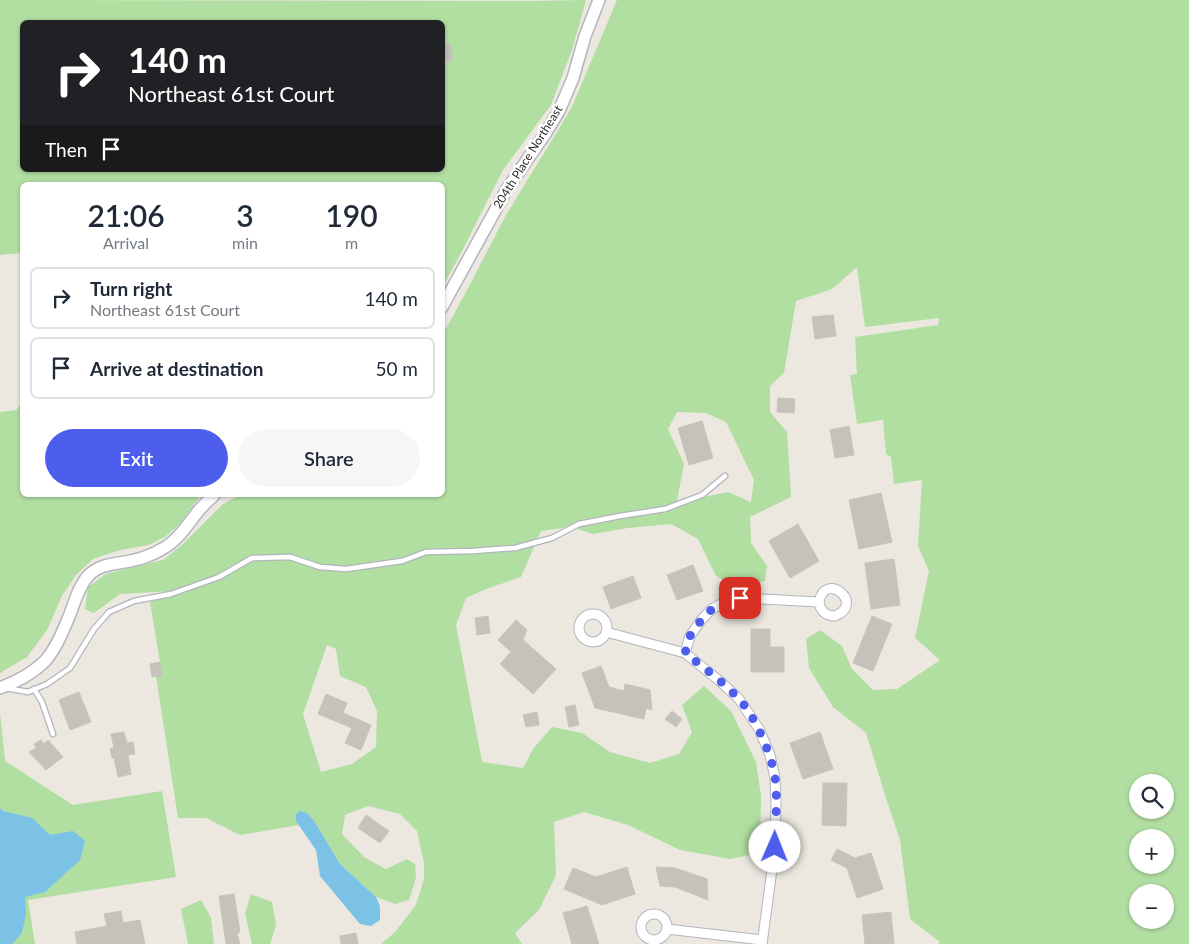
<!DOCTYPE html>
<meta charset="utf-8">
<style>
:root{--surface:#fff;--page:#f6f6f7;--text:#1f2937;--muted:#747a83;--line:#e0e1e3;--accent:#4d5eec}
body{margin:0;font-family:Lato,sans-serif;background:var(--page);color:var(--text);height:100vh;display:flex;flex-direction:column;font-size:19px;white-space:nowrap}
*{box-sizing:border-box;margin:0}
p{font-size:16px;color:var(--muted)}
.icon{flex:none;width:28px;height:28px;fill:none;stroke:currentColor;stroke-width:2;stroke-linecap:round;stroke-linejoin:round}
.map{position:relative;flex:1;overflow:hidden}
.drawer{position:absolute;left:20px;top:182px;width:425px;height:315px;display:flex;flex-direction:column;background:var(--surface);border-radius:8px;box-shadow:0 1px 4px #0004}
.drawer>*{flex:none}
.top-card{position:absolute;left:20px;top:20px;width:425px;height:152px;border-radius:8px;box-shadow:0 1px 4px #0004;background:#202124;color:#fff;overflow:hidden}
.buttons{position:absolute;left:1129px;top:774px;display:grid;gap:10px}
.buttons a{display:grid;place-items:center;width:45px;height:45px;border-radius:50%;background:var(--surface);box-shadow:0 1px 4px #0004;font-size:25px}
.pin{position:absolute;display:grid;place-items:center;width:42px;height:42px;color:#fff;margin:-21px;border-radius:10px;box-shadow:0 2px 8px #0006}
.me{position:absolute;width:55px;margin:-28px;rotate:1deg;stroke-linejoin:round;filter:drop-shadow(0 0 4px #0008)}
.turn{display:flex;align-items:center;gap:18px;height:105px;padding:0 25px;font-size:22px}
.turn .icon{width:65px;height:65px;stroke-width:2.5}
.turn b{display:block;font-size:35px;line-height:42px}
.then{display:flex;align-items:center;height:48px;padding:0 25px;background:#0003;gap:10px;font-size:19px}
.eta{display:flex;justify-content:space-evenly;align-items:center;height:85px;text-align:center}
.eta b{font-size:30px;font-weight:600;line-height:35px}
.primary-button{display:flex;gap:10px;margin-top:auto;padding:10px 25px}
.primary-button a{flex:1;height:58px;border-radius:30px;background:var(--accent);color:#fff;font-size:20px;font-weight:600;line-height:58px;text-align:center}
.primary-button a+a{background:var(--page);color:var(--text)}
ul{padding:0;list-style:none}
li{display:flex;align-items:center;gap:15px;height:62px;margin:0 10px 8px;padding:0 15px;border:2px solid var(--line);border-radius:8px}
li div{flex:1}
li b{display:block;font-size:19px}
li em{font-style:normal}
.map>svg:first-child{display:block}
.green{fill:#b1dea1;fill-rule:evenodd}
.water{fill:#7cc1e6}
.building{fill:#c5c2bb;stroke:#c8c4b9}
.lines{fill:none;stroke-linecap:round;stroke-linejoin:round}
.service-casing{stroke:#b3b5be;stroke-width:7}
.minor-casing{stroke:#b3b5be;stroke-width:11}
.tertiary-casing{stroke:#b3b5be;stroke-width:14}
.service{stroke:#fff;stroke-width:4.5}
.minor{stroke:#fff;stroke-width:9}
.tertiary{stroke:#fff;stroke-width:11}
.route{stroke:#4d5eec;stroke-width:9;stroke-dasharray:0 16.2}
.labels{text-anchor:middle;stroke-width:5;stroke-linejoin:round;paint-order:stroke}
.street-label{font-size:12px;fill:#2c2c2c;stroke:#fff}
</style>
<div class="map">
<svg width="1189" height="944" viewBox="0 0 1189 944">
<rect width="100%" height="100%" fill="#ece8e0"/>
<!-- green -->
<g class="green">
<path d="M0,0l530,1 56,-1 -14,50 -21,55 -48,65 -42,83 -18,33 -1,-101h-420v68l-22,2zM22,22h420v148h-420z"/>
<path d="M617,0h572v944h-250l1,-2 -30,-23 -10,-79 -15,-45 -19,-62 -33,-26 -24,-39 -3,-29 14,-9 22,16 10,23 21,21 24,-1 43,-29 -25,-22 14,-67 -11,-25 4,-66 -28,4 -3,-27 -5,-3 -3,-34 -26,4 -7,-49 7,-1 -2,-37 83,-12 1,-7 -74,9 -8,-60 -25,22 -36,12 -12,72 -14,13v26l17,20 4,65 -41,20 1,26 16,23 -2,15 -31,4 -18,-9 -18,-37 -27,-15 -43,4 -35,6 -22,-7 -30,4 -20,46 -37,13 -18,8 -10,27 26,137 41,6 10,-19 19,-22 30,6 28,19 40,11 29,-9 13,-22 -10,-27 22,-19 27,25 25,51 5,34 -1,57 -30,6 -50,-9 -52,-25 -44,-13 -30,10 2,53 -17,35 -24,23 7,11h-141l14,-12 21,-27 8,-26v-16l-7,-32 -17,-17 -32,-8 -23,9 -3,19 22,23 22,12 21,-10 8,5 1,14 -7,22 -14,4 -19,-7 -36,-33 -25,-42 -8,-9 -11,8 3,4 -59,10 -34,-17h-28l-22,-142 4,-14 -10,-60 30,-8 -7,-3 -53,3 -26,19 -9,-4 3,-22 18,-13 57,-14 19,-15 41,-41 17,-9h202l1,-161 22,-40 41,-79 65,-106zM677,412l29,1 20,9 28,58 -3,22 -23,-10 -35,7 -16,1 7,-36 -16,-35zM327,645l9,4 4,27 26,11 11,24 -1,36 -24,17 -31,8 -18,-58zM1138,782h27v28h-27zM1138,838h27v27h-27zM1138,892h27v28h-27z"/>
<path d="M22,403v92h179l-21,29 -14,12 -17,9 -29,5 -27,9 -17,16 -14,21 -15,34 -20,27 -27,16v-261l16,-2z"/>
<path d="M0,713l5,48 68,44 89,-14 14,86 -148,23 7,44h-35z"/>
<path d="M251,894l21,8 4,23 -6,19h-18l-7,-31z"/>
<path d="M201,900l10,18 3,26h-26l-7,-35z"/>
</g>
<!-- water -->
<g class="water">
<path d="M0,808l3,3 29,7 18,17 23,-4 12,10 -5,19 -35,32 -20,5 1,17 -4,19 -10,11h-12z"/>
<path d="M299,811l8,2 8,9 25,42 36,33 4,9v14l-9,6 -11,-2 -40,-48 -4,-26 -20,-29v-6z"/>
</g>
<!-- building -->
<g class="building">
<path d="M450,44l3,16 -11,2v-17z"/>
<path d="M833,315l3,21 -21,3 -3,-22z"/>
<path d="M778,398l17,1 -1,14 -17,-1z"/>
<path d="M702,421l11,37 -24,7 -11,-37z"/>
<path d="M849,426l5,29 -19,3 -5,-28z"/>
<path d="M881,493l11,49 -33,7 -10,-49z"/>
<path d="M798,524l21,37 -29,17 -21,-37z"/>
<path d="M894,559l6,46 -29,4 -6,-46z"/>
<path d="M693,565l10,26 -26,9 -10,-25z"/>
<path d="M633,576l8,22 -30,11 -8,-22z"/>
<path d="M488,616l2,17 -13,2 -2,-17z"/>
<path d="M872,616l20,8 -19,47 -20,-8z"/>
<path d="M516,620l11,10 -4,10 33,29 -23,25 -33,-30 11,-12 -13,-12z"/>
<path d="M751,629h19v18h14v25h-33z"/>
<path d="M160,662l2,14 -10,1 -2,-13z"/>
<path d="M601,666l8,21 15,4 1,-7 25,6 2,20 -6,-2 -2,11 -49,-11 -13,-35z"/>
<path d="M79,692l12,30 -21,8 -11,-30z"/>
<path d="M326,694l21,9 -4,10 28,12 -10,25 -16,-7 7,-15 -34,-14z"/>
<path d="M575,705l4,20 -10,2 -4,-20z"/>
<path d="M672,711l10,8 -6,8 -11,-8z"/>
<path d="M537,712l2,13 -13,2 -3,-12z"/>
<path d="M124,732l3,11 6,-1 2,12 -7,1 3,19 -13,3 -4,-19h-2l-2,-9 4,-1 -3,-14z"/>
<path d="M820,732l13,37 -30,10 -13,-36z"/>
<path d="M41,740l3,4 4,-4 15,17 -17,13 -17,-18 7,-4 -2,-4z"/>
<path d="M823,783h24l-1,43 -24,-1z"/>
<path d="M366,815l23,16 -9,12 -22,-15z"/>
<path d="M837,849l18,9 16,-5 12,36 -26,9 -10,-30 -16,-8z"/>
<path d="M627,867l8,27 -33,11 -38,-16 9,-21 23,9z"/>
<path d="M656,867l19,1 32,11 1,21 -33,-13 -15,-1z"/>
<path d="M234,894l6,38 -3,1 3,11h-14l-7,-48z"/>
<path d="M587,906l12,38h-27l-9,-31z"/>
<path d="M121,911l2,12 17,-3 5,24h-68l-2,-12 32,-6 -3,-12z"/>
<path d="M891,912l3,32h-29l-3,-29z"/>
<path d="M356,933l2,11h-17l-1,-8z"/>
</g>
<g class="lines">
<!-- service casing -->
<g class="service-casing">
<g id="service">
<path d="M6,688l22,4 19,-8 23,-16 24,-39 15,-17 25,-11 37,-7 48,-17 33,-19 38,-1 30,10 26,2 56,-8 24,-9 47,-1 42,-3 37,-10 27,-14 41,-8 45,-7 37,-14 23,-19"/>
<path d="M34,689l8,13 11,32"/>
</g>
</g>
<!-- minor casing -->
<g class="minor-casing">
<g id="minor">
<circle cx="593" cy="628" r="14"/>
<path d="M606,632l79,21 37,30 17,16 20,30 11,26 5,23 1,24 -1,45 -13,97"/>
<path d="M685,653l5,-17 12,-17 10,-10 14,-8 14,-3 79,4c1,9 7,14 16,14 31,-12 -10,-46 -16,-14"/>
<circle cx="654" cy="927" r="13"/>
<path d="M667,929l95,11"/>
</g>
</g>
<!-- tertiary casing -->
<g class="tertiary-casing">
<g id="tertiary">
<path d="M442,307l65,-118 38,-55 14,-23 14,-33 12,-42 14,-36"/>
<path d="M0,688c16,-6 33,-15 45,-27 11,-12 19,-32 25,-47 5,-13 9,-28 18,-38 11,-12 27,-12 42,-15 11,-2 22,-6 32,-12 15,-8 24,-22 34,-35 5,-7 12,-13 18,-19"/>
</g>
</g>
<!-- service -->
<use href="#service" class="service"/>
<!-- minor -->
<use href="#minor" class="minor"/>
<!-- tertiary -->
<use href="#tertiary" class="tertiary"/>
</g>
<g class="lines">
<!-- route -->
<path class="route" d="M740,598l-14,3 -14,8 -10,10 -12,17 -5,17c18,14 37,28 53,45 17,18 33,55 37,79 3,23 0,47 0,70"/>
</g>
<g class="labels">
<!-- street labels -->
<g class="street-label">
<text transform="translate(528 157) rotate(-58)" y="4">204th Place Northeast</text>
</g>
</g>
</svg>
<div class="buttons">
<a><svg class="icon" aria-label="search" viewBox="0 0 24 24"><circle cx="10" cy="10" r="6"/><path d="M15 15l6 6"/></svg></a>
<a>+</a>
<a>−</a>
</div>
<div class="pin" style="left:740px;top:598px;background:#d93025"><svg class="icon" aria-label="arrive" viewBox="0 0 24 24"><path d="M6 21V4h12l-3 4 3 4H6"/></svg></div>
<svg class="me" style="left:775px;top:847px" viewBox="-20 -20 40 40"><circle r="19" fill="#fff"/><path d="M0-13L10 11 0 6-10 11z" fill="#4d5eec"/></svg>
<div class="top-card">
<div class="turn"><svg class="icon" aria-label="right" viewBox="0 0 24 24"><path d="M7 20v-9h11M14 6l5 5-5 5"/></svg><div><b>140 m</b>Northeast 61st Court</div></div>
<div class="then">Then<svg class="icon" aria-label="arrive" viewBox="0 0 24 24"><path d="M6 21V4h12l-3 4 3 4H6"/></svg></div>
</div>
<section class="drawer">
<div class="eta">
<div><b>21:06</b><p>Arrival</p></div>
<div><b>3</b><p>min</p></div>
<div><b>190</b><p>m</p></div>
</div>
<ul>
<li><svg class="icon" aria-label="right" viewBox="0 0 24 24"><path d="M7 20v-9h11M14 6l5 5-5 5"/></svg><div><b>Turn right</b><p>Northeast 61st Court</p></div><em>140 m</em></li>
<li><svg class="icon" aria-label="arrive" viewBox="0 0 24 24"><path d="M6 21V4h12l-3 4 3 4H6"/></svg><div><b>Arrive at destination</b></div><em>50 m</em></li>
</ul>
<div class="primary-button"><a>Exit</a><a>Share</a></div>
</section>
</div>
